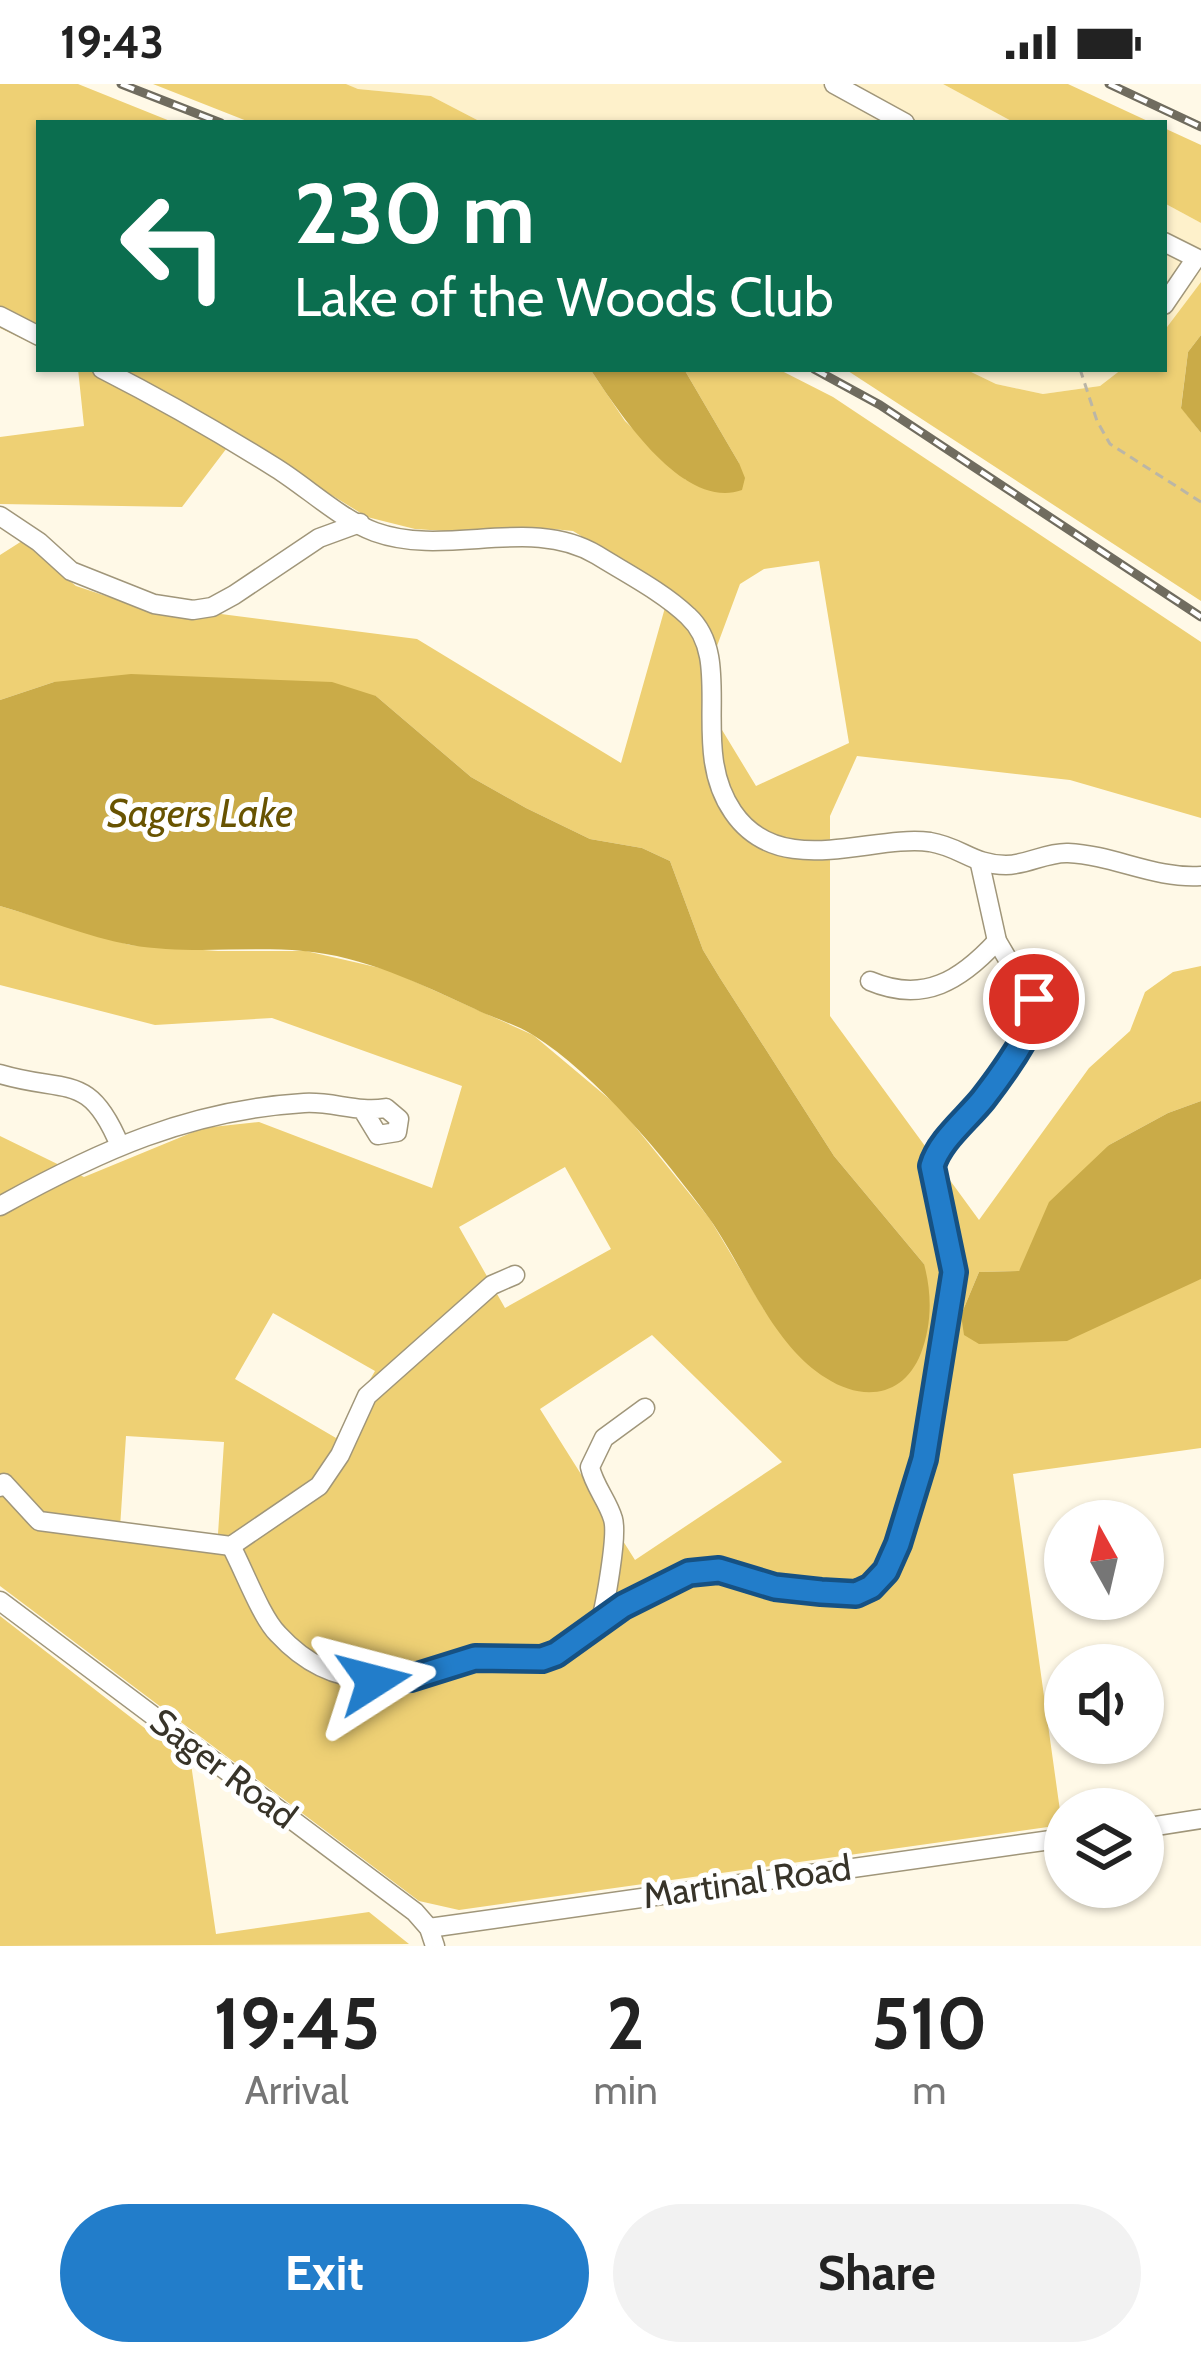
<!DOCTYPE html>
<style>
:root{--surface:#fff;--page:#f2f2f2;--text:#222;--muted:#767676;--accent:#227dca}
body{margin:0;font-family:Cabin,sans-serif;background:var(--page);color:var(--text);height:100vh;display:flex;flex-direction:column;font-size:45px;white-space:nowrap}
*{box-sizing:border-box;margin:0}
p{font-size:39px;color:var(--muted)}
.icon{flex:none;width:66px;height:66px;fill:none;stroke:currentColor;stroke-width:2;stroke-linecap:round;stroke-linejoin:round}
.map{position:relative;height:1862px;overflow:hidden}
.panel{display:flex;flex-direction:column;background:var(--surface);flex:1}
.panel>*{flex:none}
.banner{position:absolute;left:36px;top:36px;width:1131px;height:252px;border-radius:0px;box-shadow:0 3px 9px #0004;background:#0b6e4f;color:#fff;overflow:hidden}
.needle{width:78px;rotate:352deg}
.tools{position:absolute;left:1044px;top:1416px;display:grid;gap:24px}
.tools a{display:grid;place-items:center;width:120px;height:120px;border-radius:50%;background:var(--surface);box-shadow:0 3px 9px #0004;font-size:60px}
.pin{position:absolute;display:grid;place-items:center;width:102px;height:102px;color:#fff;margin:-51px;border:6px solid #fff;border-radius:50%;box-shadow:0 3px 12px #0007}
.me{position:absolute;width:132px;margin:-66px;rotate:81deg;stroke-linejoin:round;filter:drop-shadow(0 0 9px #0008)}
.turn{display:flex;align-items:center;gap:42px;height:252px;padding:0 60px;font-size:54px}
.turn .icon{width:156px;height:156px;stroke-width:2.5}
.turn b{display:block;font-size:84px;line-height:102px}
.eta{display:flex;justify-content:space-evenly;align-items:center;height:204px;text-align:center}
.eta b{font-size:72px;font-weight:700;line-height:84px}
.action{display:flex;gap:24px;margin-top:auto;padding:24px 60px}
.action a{flex:1;height:138px;border-radius:72px;background:var(--accent);color:#fff;font-size:48px;font-weight:700;line-height:138px;text-align:center}
.action a+a{background:var(--page);color:var(--text)}
.status{display:flex;justify-content:space-between;align-items:center;height:84px;padding:0 60px;background:var(--surface);direction:ltr}
.status svg{height:33px;fill:currentColor}
.map>svg:first-child{display:block}
.built{fill:#fef1cb}
.green{fill:#eed074;fill-rule:evenodd}
.water{fill:#caab48}
.lines{fill:none;stroke-linecap:round;stroke-linejoin:round}
.minor-casing{stroke:#a0967a;stroke-width:21}
.path{stroke:#bbb6a6;stroke-width:3;stroke-dasharray:9 6;stroke-linecap:butt}
.minor{stroke:#fff;stroke-width:18}
.rail-casing{stroke:#706c5f;stroke-width:9}
.rail{stroke:#fff;stroke-width:4.5;stroke-dasharray:14;stroke-linecap:butt}
.route-casing{stroke:#165183;stroke-width:30}
.route{stroke:#227dca;stroke-width:21}
.labels{text-anchor:middle;stroke-width:10;stroke-linejoin:round;paint-order:stroke}
.street-label{font-size:36px;fill:#383429;stroke:#fff}
.water-label{font-size:39px;font-style:italic;fill:#685301;stroke:#fff}
</style>
<div class="status"><b>19:43</b><svg viewBox="0 0 49 12"><path d="M0 12V9h3v3zM5 12V6h3v6zM10 12V3h3v9zM15 12V0h3v12zM26 1h20v11H26zM47 4h2v5h-2z"/></svg></div>
<div class="map">
<svg width="1201" height="1862" viewBox="0 0 1201 1862">
<rect width="100%" height="100%" fill="#fff9e7"/>
<!-- built -->
<g class="built">
<path d="M346,0h597l72,39h-532l-52,-27 -73,-7z"/>
<path d="M1164,119l37,20v59l-37,49z"/>
<path d="M965,285h157l-22,17 -57,8 -47,-10z"/>
</g>
<!-- green -->
<g class="green">
<path d="M0,0h78l97,39h-136v224l-39,-19z"/>
<path d="M153,0h193l12,5 73,7 52,27h-231z"/>
<path d="M943,0h125l84,39h-137z"/>
<path d="M1164,44l37,17v78l-37,-20z"/>
<path d="M1201,198v53l-13,17 -7,55 20,26v168l-356,-232h120l31,15 47,10 57,-8 22,-17h42v-38z"/>
<path d="M78,285h512l35,52 61,59 53,-17 -55,-94h94l55,28 368,245v176l-131,-38 -213,-24 -27,60v200l149,204 110,-152 41,-37 15,-39 28,-20 28,-6v135l-33,12 -59,32 -90,126 -40,1 -18,43 240,-36v169l-188,26 49,351 -603,85 -40,-9 -419,-315v-450l84,41 119,-49 56,-6 173,66 30,-102 -190,-68 -117,7 -155,-40v-79l130,39 88,6h88l83,19 144,65 87,73 90,111 55,92 159,-47 -90,-108 -114,-178 -17,-28 -33,-89 -28,-13 -52,-9 -64,-31 -55,-31 -95,-81 -322,-14 -54,18v-145l22,-14 54,45 75,25 70,3 196,25 204,124 49,-173 -97,-59 -31,-3 -82,4 -45,-3 -48,-12 -131,-81 -54,71 -182,-3v-67l84,-11zM819,477l30,182 -93,43 -40,-66 1,-74 23,-62 24,-15zM565,1083l46,82 -106,59 -46,-81zM273,1229l102,58 -39,67 -101,-59zM652,1251l130,127 -147,98 -95,-151zM126,1352l98,6 -6,92 -98,-6z"/>
<path d="M0,1532l191,148 25,170 153,-22 40,32 -409,2z"/>
</g>
<!-- water -->
<g class="water">
<path d="M1201,251v98l-20,-25 7,-56z"/>
<path d="M590,285h94l55,94 6,15 -3,12c-60,21 -123,-78 -152,-121z"/>
<path d="M131,590l201,8 44,14 95,81 55,31 64,31 52,9 28,13 33,89 17,28 114,178 90,108c8,29 8,61 -3,89 -17,44 -58,49 -95,25 -54,-33 -82,-111 -117,-160 -45,-61 -112,-143 -176,-183 -18,-11 -40,-17 -58,-26 -55,-25 -111,-53 -172,-58 -57,-5 -115,4 -172,-6 -44,-8 -89,-27 -131,-39v-206l54,-18z"/>
<path d="M1201,1017v178l-134,62 -88,3 -15,-9 -3,-20 18,-43 40,-1 30,-69 60,-57 59,-32z"/>
</g>
<g class="lines">
<!-- minor casing -->
<g class="minor-casing">
<g id="minor">
<path d="M834,0l71,39"/>
<path d="M1164,158l32,16 -32,47"/>
<path d="M0,232l39,20"/>
<path d="M102,285c59,30 118,64 174,99 32,20 64,51 99,64 72,26 156,-17 222,23 29,18 66,37 91,61 48,44 0,131 45,196 47,69 138,22 197,30 31,5 43,23 76,23 21,0 41,-13 62,-12 46,2 86,26 133,23"/>
<path d="M0,432l39,26 32,29 83,33 39,6 19,-3 22,-12 85,-57 41,-15"/>
<path d="M870,897c54,23 91,-1 127,-40"/>
<path d="M0,990c67,20 89,-3 120,72"/>
<path d="M0,1122c99,-55 189,-96 304,-103 28,-2 54,10 82,5l13,11 -2,13 -19,3 -14,-23"/>
<path d="M0,1403l4,-4 35,38 192,25 88,-60 21,-31 27,-59 125,-111 23,-10"/>
<path d="M231,1462c13,24 30,71 47,88 59,64 120,47 193,25 27,-8 55,8 81,-4 49,-22 86,-73 141,-82 45,-8 139,42 178,14 48,-35 69,-235 80,-296l3,-19 -22,-106c7,-25 34,-46 51,-67 21,-27 42,-57 55,-88l-41,-70 -17,-77"/>
<path d="M0,1517l415,311 14,16 6,18"/>
<path d="M600,1539c5,-17 18,-88 13,-104 -5,-18 -19,-33 -23,-52l14,-29 41,-30"/>
<path d="M1143,1744l58,-9"/>
<path d="M429,1844l636,-90"/>
</g>
</g>
<!-- path -->
<path class="path" d="M1080,285l17,52 13,23 91,58"/>
<!-- minor -->
<use href="#minor" class="minor"/>
<!-- rail casing -->
<g class="rail-casing">
<g id="rail">
<path d="M121,0l100,39"/>
<path d="M1109,0l92,43"/>
<path d="M814,285l66,36 321,212"/>
</g>
</g>
<!-- rail -->
<use href="#rail" class="rail"/>
</g>
<g class="lines">
<!-- route casing -->
<g class="route-casing">
<path id="route" d="M374,1597l37,-3 64,-20 67,1 14,-5 67,-48 66,-33 30,-3 56,17 46,5 35,2 15,-7 15,-16 12,-27 26,-85 27,-168 3,-19 -22,-106c7,-25 34,-46 51,-67 21,-27 42,-57 55,-88l-4,-12"/>
</g>
<!-- route -->
<use href="#route" class="route"/>
</g>
<g class="labels">
<!-- street labels -->
<g class="street-label">
<text transform="translate(224 1684) rotate(37)" y="13">Sager Road</text>
<text transform="translate(747 1797) rotate(-8)" y="13">Martinal Road</text>
</g>
<!-- water labels -->
<g class="water-label">
<text x="200" y="743">Sagers Lake</text>
</g>
</g>
</svg>
<div class="tools">
<a><svg class="needle" viewBox="-14 -14 28 28"><path d="M0-13l5 13h-10z" fill="#e53935"/><path d="M0 13l5-13h-10z" fill="#767676"/></svg></a>
<a><svg class="icon" aria-label="sound" viewBox="0 0 24 24"><path d="M4 9h4l5-4v14l-5-4H4zM17 9q2 3 0 6"/></svg></a>
<a><svg class="icon" aria-label="layers" viewBox="0 0 24 24"><path d="M12 4l9 5-9 5-9-5zM3 14l9 5 9-5"/></svg></a>
</div>
<div class="pin" style="left:1034px;top:915px;background:#d93025"><svg class="icon" aria-label="arrive" viewBox="0 0 24 24"><path d="M6 21V4h12l-3 4 3 4H6"/></svg></div>
<svg class="me" style="left:374px;top:1597px" viewBox="-20 -20 40 40"><path d="M0-17L14 15 0 8-14 15z" fill="#227dca" stroke="#fff" stroke-width="4"/></svg>
<div class="banner">
<div class="turn"><svg class="icon" aria-label="left" viewBox="0 0 24 24"><path d="M17 20v-9H6M10 6l-5 5 5 5"/></svg><div><b>230 m</b>Lake of the Woods Club</div></div>
</div>
</div>
<section class="panel">
<div class="eta">
<div><b>19:45</b><p>Arrival</p></div>
<div><b>2</b><p>min</p></div>
<div><b>510</b><p>m</p></div>
</div>
<div class="action"><a>Exit</a><a>Share</a></div>
</section>
